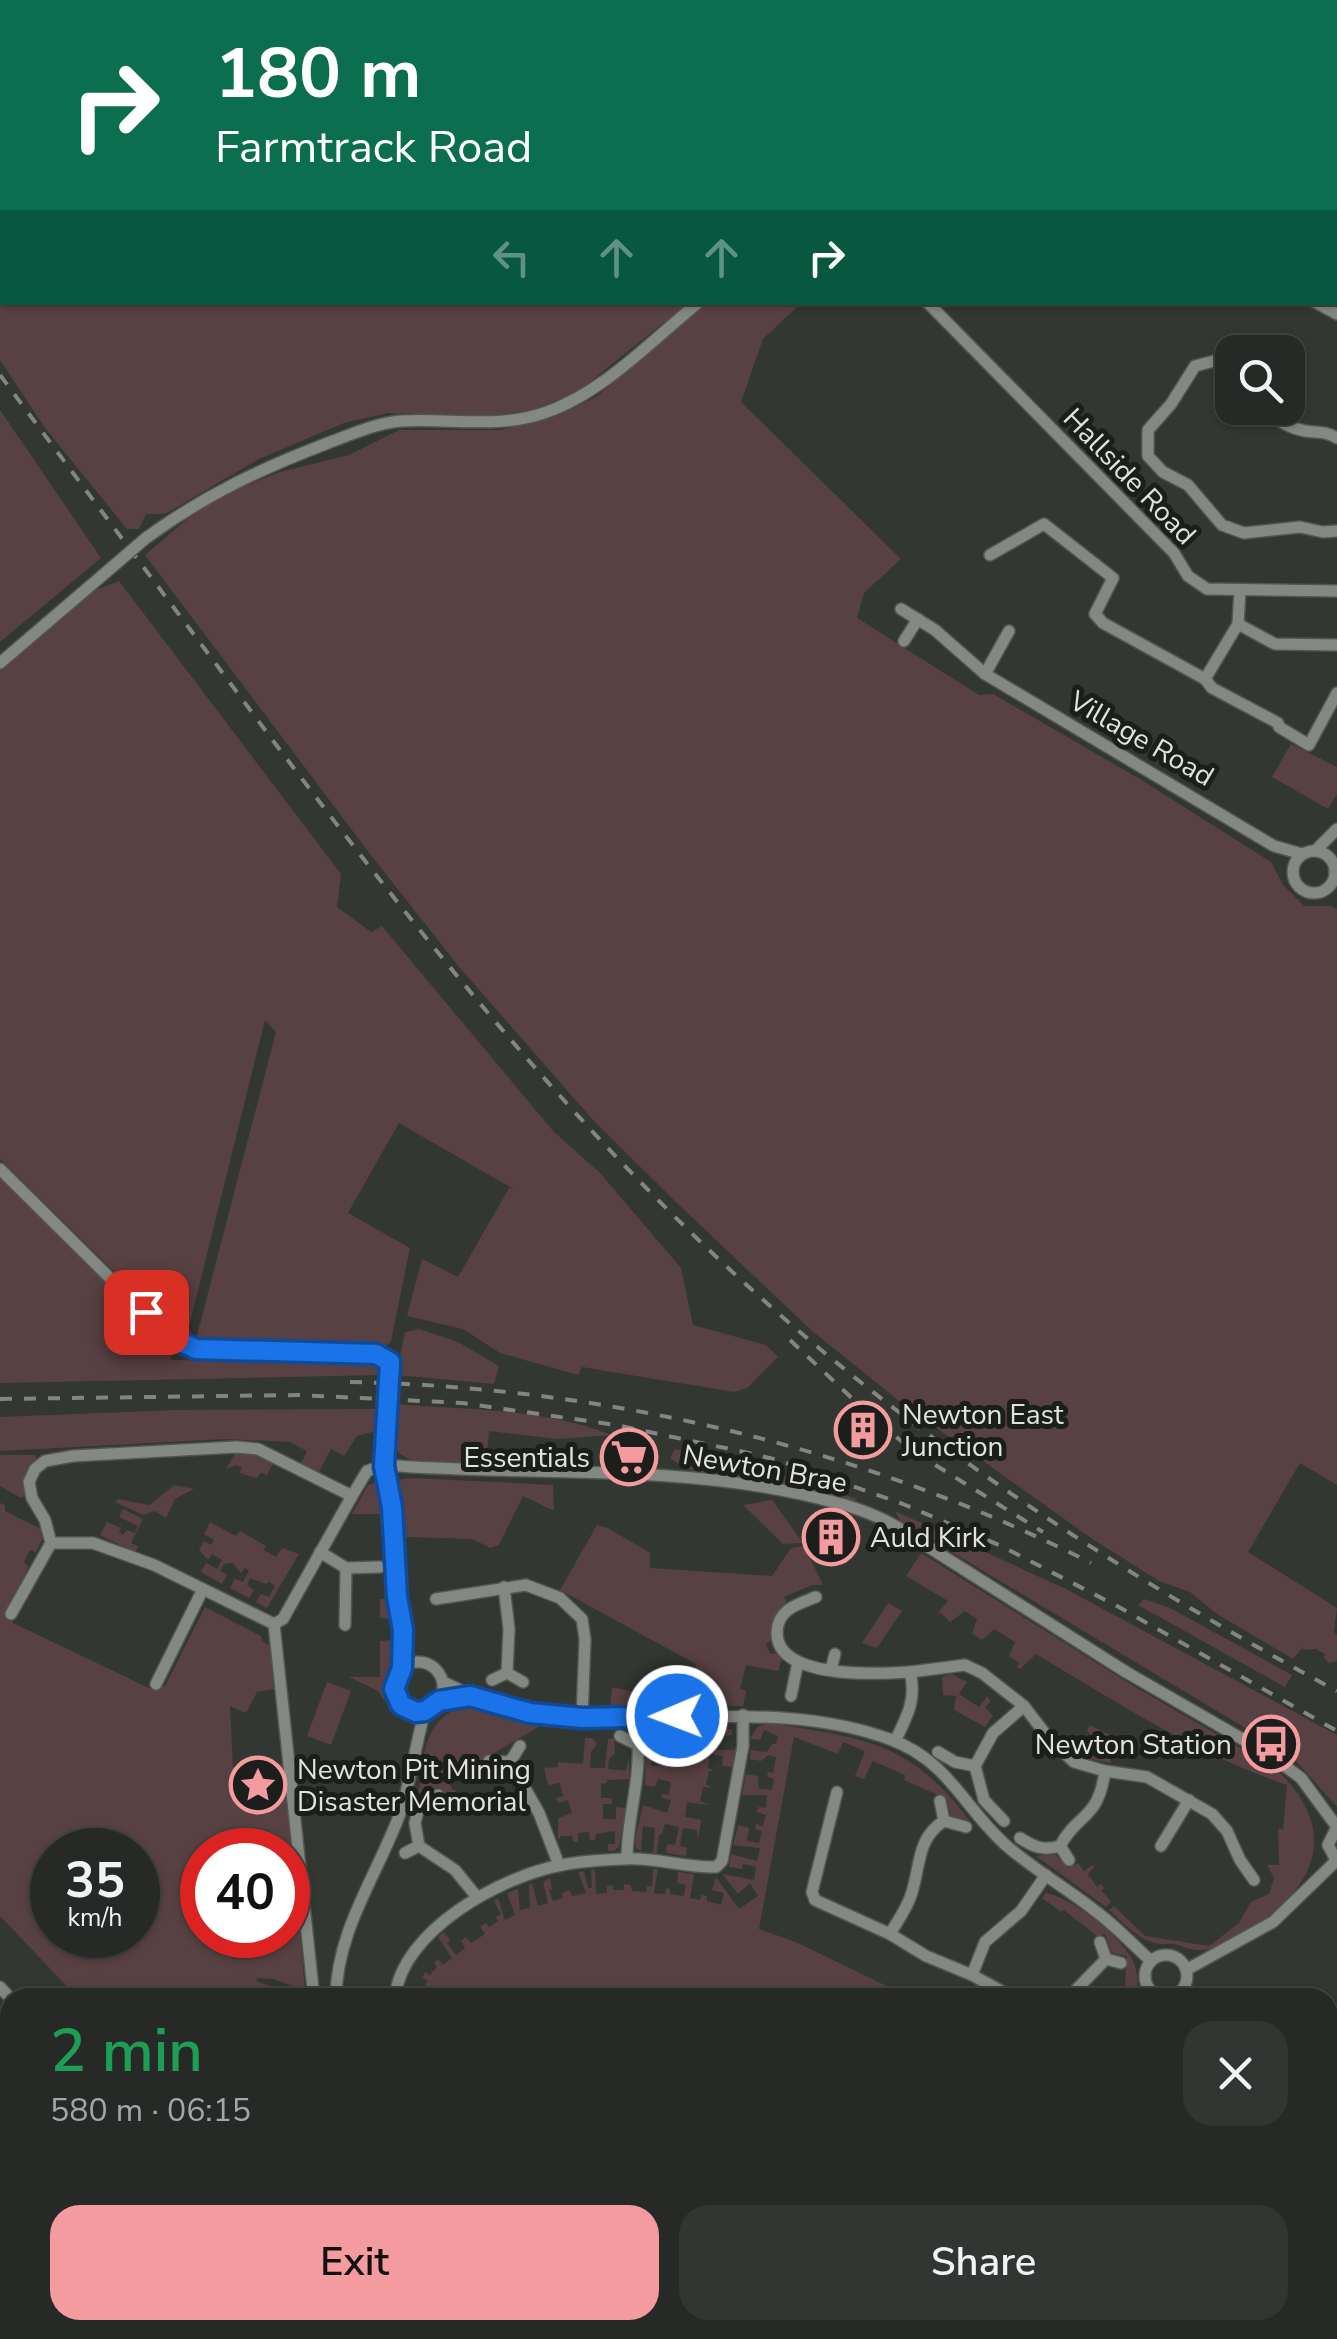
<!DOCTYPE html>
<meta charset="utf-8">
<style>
:root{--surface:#262926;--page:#323532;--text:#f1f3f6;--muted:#a4a6a7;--line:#424543;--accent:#f49b9f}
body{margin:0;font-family:"Nunito Sans",sans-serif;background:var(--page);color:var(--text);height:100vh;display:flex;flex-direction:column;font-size:38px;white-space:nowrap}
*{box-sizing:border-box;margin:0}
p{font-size:32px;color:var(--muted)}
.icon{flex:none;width:55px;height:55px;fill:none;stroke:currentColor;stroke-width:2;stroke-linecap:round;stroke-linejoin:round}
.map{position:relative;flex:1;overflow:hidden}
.details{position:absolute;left:0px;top:1988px;width:1338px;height:352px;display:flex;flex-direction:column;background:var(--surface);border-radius:30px 30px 0 0;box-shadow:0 2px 8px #0004,0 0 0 2px var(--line)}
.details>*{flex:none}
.top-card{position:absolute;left:0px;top:0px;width:1338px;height:305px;box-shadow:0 2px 8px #0004,0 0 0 2px var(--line);background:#0b6e4f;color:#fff;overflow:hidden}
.buttons{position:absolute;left:1215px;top:335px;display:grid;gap:20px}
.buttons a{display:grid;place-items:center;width:90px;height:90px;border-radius:20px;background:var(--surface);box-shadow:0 2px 8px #0004,0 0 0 2px var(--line);font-size:50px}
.speed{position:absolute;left:30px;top:1828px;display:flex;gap:20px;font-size:50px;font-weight:700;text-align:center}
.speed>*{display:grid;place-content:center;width:130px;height:130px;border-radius:50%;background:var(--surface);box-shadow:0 2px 8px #0004,0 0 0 2px var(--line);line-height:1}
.speed small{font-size:25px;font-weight:400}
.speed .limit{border:15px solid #d22;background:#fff;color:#111}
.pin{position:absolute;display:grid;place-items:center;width:85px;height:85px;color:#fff;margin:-42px;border-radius:20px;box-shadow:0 5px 15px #0006}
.me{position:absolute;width:110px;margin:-55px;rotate:269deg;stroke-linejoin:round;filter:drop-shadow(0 0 8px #0008)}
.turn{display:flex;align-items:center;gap:35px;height:210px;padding:0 50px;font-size:45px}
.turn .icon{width:130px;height:130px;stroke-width:2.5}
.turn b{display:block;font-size:70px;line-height:85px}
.lanes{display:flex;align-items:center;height:95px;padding:0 50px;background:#0003;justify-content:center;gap:50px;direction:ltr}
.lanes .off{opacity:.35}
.round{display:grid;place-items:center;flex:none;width:105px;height:105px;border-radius:30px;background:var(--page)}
.head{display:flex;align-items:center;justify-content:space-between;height:170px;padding:0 50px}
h1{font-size:60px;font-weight:600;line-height:75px;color:#1e9e55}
.button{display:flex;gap:20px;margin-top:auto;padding:20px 50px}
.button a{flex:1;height:115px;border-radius:30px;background:var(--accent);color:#111;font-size:40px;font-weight:600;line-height:115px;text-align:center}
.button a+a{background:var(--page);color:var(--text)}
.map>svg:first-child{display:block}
.green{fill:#584142;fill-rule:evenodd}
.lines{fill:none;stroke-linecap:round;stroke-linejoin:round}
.stream{stroke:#381e1f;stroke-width:4}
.minor-casing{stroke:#525551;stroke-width:14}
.minor{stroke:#848882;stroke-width:11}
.rail{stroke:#828581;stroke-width:4;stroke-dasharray:12 12;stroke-linecap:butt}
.minor-bridge-casing{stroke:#525551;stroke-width:14;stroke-linecap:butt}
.minor-bridge{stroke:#848882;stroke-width:11}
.route-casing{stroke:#114b97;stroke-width:25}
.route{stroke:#1a73e8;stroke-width:18}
.labels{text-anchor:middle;stroke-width:10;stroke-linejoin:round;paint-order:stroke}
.street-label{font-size:28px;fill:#e1e3e0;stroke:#1c1e1b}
.poi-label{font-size:28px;fill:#e1e3e0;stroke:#1c1e1b;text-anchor:start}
</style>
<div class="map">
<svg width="1337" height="2339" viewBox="0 0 1337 2339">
<rect width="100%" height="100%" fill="#333732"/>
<!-- green -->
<g class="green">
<path d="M0,0h911l-909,2v300l686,1 -112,90 -45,17 -46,6 -97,-3 -44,10 -85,36 -94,55h-19l-7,15h-12l-82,-101 -45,-68z"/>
<path d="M707,303h94l-38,36 -22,63 160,157 -37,34 -7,25 122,77 14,-1 150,87 128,81 12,23 21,21h27l6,3v576l-37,-22 -52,89 89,56 -3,24 3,3v26l-8,2 -5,-5 1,-4 -9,-5 -13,1v-3l-10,12 -76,-45 -27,-22 -31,-11 -68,-43 -188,-134 -92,-74 -134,-127 -84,-83 -133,-152 -90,-114 -225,-299 40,-34 38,-26 57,-23 69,-17 50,-25h101l48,-11 48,-22z"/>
<path d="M0,410l101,148 -101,84z"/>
<path d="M119,581l222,293 -4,33 34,25 11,-6 172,206 46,41 81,95 12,57 73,20 12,12 -31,31 -13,4 -152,-25 -4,8 -78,-22 -37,-24 -56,-13 15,-57 36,18 51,-89 6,2 -116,-67 -51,90 62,35 -19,93 -5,5 -188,-2 -2,-5 80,-307 -11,-12 -77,311 -14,-1 -174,-171v-490l93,-78z"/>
<path d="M1291,744l46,23v27l-9,15 -56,-32z"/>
<path d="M0,1177l174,171 -3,12 200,3 11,12 -382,8z"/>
<path d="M419,1329l39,13 41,24 -5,18 -98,-9 9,-43z"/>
<path d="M394,1404c71,6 152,4 217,31l-53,4 -69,-8 -3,35c-23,-1 -84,4 -92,-21 -3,-12 0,-28 0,-41z"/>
<path d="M381,1409l-5,22 -19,5 -13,20 -13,-7 -12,23 -18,-9 6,-12 -17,-9 -64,-3 -226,12v-34l176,-7z"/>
<path d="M675,1449l62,13 121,37 -7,4 -146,-29 -22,-7 -13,-9z"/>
<path d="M236,1452l23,3 15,7 -10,18 2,-5 -5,-3 -4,6 -18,-5 3,-5 -5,-3 -11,4z"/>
<path d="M0,1455h35l2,6 -12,16v19l-4,2 -21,-12z"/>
<path d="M413,1478l140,7 1,26 -31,-15 -24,49 -9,3 -17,-9 -68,-2v-20l-7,-33 3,-5z"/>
<path d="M376,1483l5,4 3,27h-32l16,-29z"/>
<path d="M174,1485l20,4 -19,10 -9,19 -11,-7 -12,4 -28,-13 3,-3 32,6z"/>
<path d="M772,1500l31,43 -20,1 -40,-39z"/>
<path d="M0,1503l5,2v6l36,18 1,11 -6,12 -6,-2 -6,12 4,5 -17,43 2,13 136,65 16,-2 40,-79 56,29 2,6 7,3 4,44 -17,3 -11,21 -16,-7 3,63 51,-5 21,226 22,7h-19l-3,-7 -32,-11 -16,-1 -1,3 44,16h-223l-77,-81zM52,1850h86v85h-86zM202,1850h86v85h-86z"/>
<path d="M123,1509l20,10 -12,24 8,4 -5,5 -34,-17 7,-13 14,6 -2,4 4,3 4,-5 8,3 3,-7 -19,-9z"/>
<path d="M895,1511l169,77 273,147v72l-40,-45 -15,-12 -382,-229z"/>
<path d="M210,1522l26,14 4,-5 26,15 -2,4 12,7 6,-9 17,6 -32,54 -11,-6 5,-8 8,3 6,-11 -6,-4 -3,2 -16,-6 -3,7 7,5 -5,8 -19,-10 5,-9 8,3 6,-11 -4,-3 -4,5 -8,-10 -9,1 -4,7 7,4 -5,9 -21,-12 5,-9 11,6 5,-9 -10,-6 -4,6 -9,-10 5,-9 7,4 3,-5 -10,-6z"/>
<path d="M597,1525l11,3 42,25v15l122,8 19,-28 13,-2 19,39h-11l-28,12 3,7 -11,12 -5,24 -5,4 4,10 8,-1 4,5 -4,13 -32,-6 -6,24 6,2 -3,15 -133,3 2,-21c27,1 40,17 68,17l1,-16 10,1 5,-26 -136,-74z"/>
<path d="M921,1553l214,134 140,81c62,58 47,113 -21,159 -16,11 -36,24 -56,23 -9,0 -15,-4 -23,-6 -7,-1 -15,1 -23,-2 -17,-5 -30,-21 -43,-32l5,-4 31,30 64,10 30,-23 12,-21 18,-8 5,-16 -7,-13h12l-1,-36h5l4,-44c-91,-31 -169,-82 -251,-131l-16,15 -3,-2 2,-4 -10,-7 6,-14 -21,-13 -12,11 -10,-6 5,-15 -12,-8 -15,11 -9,-9 -4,1 11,-13 -42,-25z"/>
<path d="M380,1599h9c2,15 8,32 7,48 -1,21 -16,33 -11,55l-7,-11 -29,-14h31v-36l12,-1v-21l-12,-1z"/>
<path d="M1144,1599l26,9 122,67 -7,12 -147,-82z"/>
<path d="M888,1603l14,8 -25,37 -15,-5z"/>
<path d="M951,1674l16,8 -8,12 20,13 8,-11 4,5 -6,6 8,9 -8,11 -31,-17 2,-14 -13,-1 -1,-18z"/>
<path d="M327,1682l24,9 -20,54 -24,-9z"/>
<path d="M458,1708h16l66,18 -93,55 5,8 6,3 -4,8 3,6 -3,2 -4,-5 -7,5 -5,-8 5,-5 -5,-8 -21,15c7,-36 2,-77 41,-94z"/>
<path d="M769,1723c93,15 140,17 200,97l-18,-4 -4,-17 -43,-19 1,-5 -32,-14 -9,18 -9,-3 10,-25 -22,-9 -5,12 -44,-17 -35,192 39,14 111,54 -489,-1 8,-16 -6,-2 3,-6 5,3 7,-8 -3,-4 4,-4 5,6 9,-7 -14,-21 6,-5 6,8 -3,3 9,12 9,-7 -4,-7 5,-4 5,6 14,-9 -5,-8 6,-3 3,4 9,-6 -2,-4 5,-3 -7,-13 4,-3 7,22 10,-5 -8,-22 11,-4 2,21 10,-2 -1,-23 3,-2 6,23 10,-3 -5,-21 7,-4 2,11 -3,1 4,11 10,-3 -1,-5 8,-3 2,6 14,-3 -8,-21 6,-1 4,17h4l-1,-18 4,-1 1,25 11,-1v-7l6,-1v5h11v-6l7,1 1,6 14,1 1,-6h5l1,-17h5l-4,24 11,1 1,-6 4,1v5l14,2 2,-11 -9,-2 1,-11 16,2 -4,24 10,2 1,-5 6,1v5l14,4 3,-12 -12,-3 4,-13 23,32 19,-13 -8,-13 -12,11 -16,-20 32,6 2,-13 -13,-3 -1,5 -13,-2 2,-13 26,7 3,-13 -27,-3 5,-20 11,3 -2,13 12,2 3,-12 -7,-2 1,-5 7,2 3,-11 -9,-3 1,-5 8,1 1,-13h-25l4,-21 12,2 1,13 13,1 2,-11 -7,-2 1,-5 5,1 3,-16 -8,-2 -7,6 -11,-2 1,-9 16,2 5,-8h4l2,-8 -14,-6 -4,10 -10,-1 7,-12z"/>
<path d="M1090,1725l20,10 -12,12 12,9 1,7 -26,-5 -25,-17 12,-6 16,7 3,-5 -4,-7z"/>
<path d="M695,1727h30l7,3v5l-6,1v-7l-15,1 1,8 5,1v11h18l-3,17 -10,-1 1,-10 -13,-2 -2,14 7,2 -6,1 -3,13 6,4 -9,-1 -3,14 9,4 -22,-3 -2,15 16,3 -3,19 -1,-9 -14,-2 -3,18 7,2 -1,8 -20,-3 1,-9 8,1 4,-18 -14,-3 -3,10 -3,1 -2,18h-4l2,-25 -12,-2 -2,25 -5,-3 -1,-8 8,-35 24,8 4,-13 -10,-3 1,-3 7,1 2,-13 -13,-3 -3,8 -10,-2 1,-35 13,-6 1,5 -9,1v16l14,-1 1,-8h4l1,9 15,-1 4,-3v-25l4,-2z"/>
<path d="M585,1738h7l5,6 -6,8 -1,16h15l3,-29 6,-1 1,16 -6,5 -1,10 18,2 3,-14v22l-22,1v3l-6,1v14h11v6h-9v15h13v-12l10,1 -7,38 -5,5h-6v-7h7v-13l-19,3 -1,6h-5l-1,-8 -11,1v9h-5l-1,-6h-11l-3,4v-22l14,-5 -4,-13 -10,3 -2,-5 7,-2 -3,-13 -12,2 -4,-17 14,-1v-5l25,2z"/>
<path d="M1055,1854l13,14 10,-5 6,8 9,-6 1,2 -6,7 9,13 4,-3 3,4 -2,3 9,11 -5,5 -70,-51z"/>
<path d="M1046,1893c25,4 74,43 86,66 6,11 6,26 6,38h-7l-1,-11h-5l2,-30 -15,-3 -7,-19 -8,2 -33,-26 -3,2 -19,-14z"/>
<path d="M1337,2156v183h-301v-9h292v-167z"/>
<path d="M324,2330h323l-11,9h-307z"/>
</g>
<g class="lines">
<!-- stream -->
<path class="stream" d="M1328,2204l2,15 7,10"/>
<!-- minor casing -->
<g class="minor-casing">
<g id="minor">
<path d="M1138,0l4,2"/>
<path d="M1186,2l1,-2"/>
<path d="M1335,32l2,-5"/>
<path d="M1335,47l2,3"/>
<path d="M1335,185l2,1"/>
<path d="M927,302l247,251 14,23 19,13 130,2"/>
<path d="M1315,302l22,12"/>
<path d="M1232,372l-18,-11 -19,5 -24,38 -23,26v26l15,16 25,13 34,40 22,8 56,-6 23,5 14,-1"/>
<path d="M1262,408c13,11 26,20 43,23 12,2 21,0 32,7"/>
<path d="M146,538c59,-43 114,-69 182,-95 22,-8 48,-20 73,-22 48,-3 96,8 143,-8 59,-20 107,-72 155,-111"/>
<path d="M990,555l54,-31 69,54 -18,36 8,9 102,56 7,9 66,35 1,4 30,18 28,-52"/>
<path d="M901,609l34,21 50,44 289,172 28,8"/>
<path d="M1238,624l37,20 62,1"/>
<path d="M904,641l14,-22"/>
<path d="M0,663l97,-83"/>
<path d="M985,674l24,-43"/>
<path d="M1205,679l33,-55 2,-33"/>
<path d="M1315,851l22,-22"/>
<circle cx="1314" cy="872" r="21"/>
<path d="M0,1169l118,117 56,53 14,8 188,7 10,3 5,12"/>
<path d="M388,1419l-4,46 9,42 4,90 6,33 -1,38"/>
<path d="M236,1447l22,2 94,47 -69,123 -9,5 -120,-59 -61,-22h-42l-6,-23 -13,-22 -3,-16 6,-13 10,-8 28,-5z"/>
<path d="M352,1496l15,-25 17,-6c136,11 277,-1 412,28 35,8 69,15 101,34l229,145 144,83 31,23 36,49 -9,18 9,17"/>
<path d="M320,1552l26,16 34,-1"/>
<path d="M504,1587l5,42 -2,44"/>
<path d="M816,1597c-18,7 -38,12 -39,35 -1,48 101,42 133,40 7,27 -3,45 -15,69"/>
<path d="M436,1599l90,-14 34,13 22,21 3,20 -3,79"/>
<path d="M11,1614l40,-71"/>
<path d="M274,1624l40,374"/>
<path d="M345,1625l1,-57"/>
<circle cx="418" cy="1687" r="25"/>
<path d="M831,1669l4,-15"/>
<path d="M910,1672l55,-7 17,8 42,33 26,34 24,22 31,9 42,6 65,37 15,17 13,29 14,20"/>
<path d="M492,1680l15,-7 16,9"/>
<path d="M443,1682c141,72 303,3 449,58 58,22 73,70 116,107 27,23 58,41 86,63 21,15 38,34 57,51"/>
<path d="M156,1684l47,-95"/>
<path d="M791,1696l7,-34"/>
<path d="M620,1736l18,9 21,-10"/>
<path d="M938,1752l17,10 20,4 9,34 20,21"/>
<path d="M489,1761l21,1 10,-16"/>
<path d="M510,1762l29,51 20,52"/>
<path d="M975,1766l18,-33 31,-27"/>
<path d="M837,1792l-25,100 3,8 75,34 36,22 46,19"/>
<path d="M940,1801l4,20 22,6"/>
<path d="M1020,1838c14,9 23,13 40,8l9,14"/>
<path d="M419,1846l36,24 22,27"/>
<path d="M1060,1846c18,-34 38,-25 45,-75"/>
<path d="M1161,1846l28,-46"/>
<path d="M405,1853l14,-7 -4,-23 4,-17 19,-11"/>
<path d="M627,1858c0,-38 13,-75 11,-113"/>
<path d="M890,1934c7,-12 15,-23 20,-36 11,-28 5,-59 34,-77"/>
<path d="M1100,1942l6,17 15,4"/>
<circle cx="1166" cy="1976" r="21"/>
<path d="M1186,1970l87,-48 63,-61"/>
<path d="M0,1987l10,11"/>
<path d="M336,1998c0,-66 41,-123 63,-182 12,-34 16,-70 26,-105"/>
<path d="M395,1998c6,-67 106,-122 167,-133 19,-4 41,-5 62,-6 31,-2 61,9 92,8l6,-6 21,-115v-31"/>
<path d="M1014,1998l-42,-23 13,-33 36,-31 25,-36"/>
<path d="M1068,1998l38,-39"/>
<path d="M0,2081l10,-9"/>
<path d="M1328,2126l9,17"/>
<path d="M0,2208l10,3"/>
<path d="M0,2308l10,3"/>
<path d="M175,2330l2,9"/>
<path d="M312,2330l5,9"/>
<path d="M893,2330v9"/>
<path d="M987,2330v9"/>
<path d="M813,2339l2,-9"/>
</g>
</g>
<!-- minor -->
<use href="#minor" class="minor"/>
<!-- rail -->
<g class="rail">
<path d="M0,375c89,120 179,239 268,359 153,203 311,403 502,572 173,153 365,276 567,385"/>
<path d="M790,1340l84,79 42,34 127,79"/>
<path d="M350,1382c255,5 513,65 741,181"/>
<path d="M0,1399l298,-4 164,8 154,22 128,27 34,8 125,44 96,41 118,61 220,125"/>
</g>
<!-- minor-bridge casing -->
<g class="minor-bridge-casing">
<g id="minor-bridge">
<path d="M97,580l49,-42"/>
<path d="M388,1419l3,-50"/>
</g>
</g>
<!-- minor-bridge -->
<use href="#minor-bridge" class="minor-bridge"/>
</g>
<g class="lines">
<!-- route casing -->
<g class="route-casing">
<path id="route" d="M146,1312l28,27 22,10 180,5 14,8 -6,104 8,41 5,90 6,33 -1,38 -8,21 7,16 15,7 9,-1 14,-10 31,-5 60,17 52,5 95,-2"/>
</g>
<!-- route -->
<use href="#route" class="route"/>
</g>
<!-- icons -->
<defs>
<g id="building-ring" transform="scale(2.875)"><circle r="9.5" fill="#1c1e1b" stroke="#f49b9f" stroke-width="1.5"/><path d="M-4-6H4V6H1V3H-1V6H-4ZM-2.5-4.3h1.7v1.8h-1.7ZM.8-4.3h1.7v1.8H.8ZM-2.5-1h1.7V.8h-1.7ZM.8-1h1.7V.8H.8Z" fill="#f49b9f"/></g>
<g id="supermarket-ring" transform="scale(2.875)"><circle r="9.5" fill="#1c1e1b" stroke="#f49b9f" stroke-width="1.5"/><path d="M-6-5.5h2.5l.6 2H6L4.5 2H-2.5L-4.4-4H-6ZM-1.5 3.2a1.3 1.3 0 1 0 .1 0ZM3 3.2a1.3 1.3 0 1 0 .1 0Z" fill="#f49b9f"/></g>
<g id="bus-ring" transform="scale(2.875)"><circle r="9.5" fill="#1c1e1b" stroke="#f49b9f" stroke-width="1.5"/><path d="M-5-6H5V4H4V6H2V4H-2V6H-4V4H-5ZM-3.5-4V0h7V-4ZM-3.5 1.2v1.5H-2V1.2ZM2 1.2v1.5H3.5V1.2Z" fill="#f49b9f"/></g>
<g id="sight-ring" transform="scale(2.875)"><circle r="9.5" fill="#1c1e1b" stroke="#f49b9f" stroke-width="1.5"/><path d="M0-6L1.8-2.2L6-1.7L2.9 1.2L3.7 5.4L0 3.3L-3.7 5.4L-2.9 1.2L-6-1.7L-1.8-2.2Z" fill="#f49b9f"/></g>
</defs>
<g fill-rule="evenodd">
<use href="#building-ring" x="863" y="1430"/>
<use href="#supermarket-ring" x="629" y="1457"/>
<use href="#building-ring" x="831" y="1537"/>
<use href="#bus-ring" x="1271" y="1744"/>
<use href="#sight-ring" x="258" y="1785"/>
</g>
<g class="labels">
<!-- street labels -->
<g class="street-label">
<text transform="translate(1130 476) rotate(46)" y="10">Hallside Road</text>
<text transform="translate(1142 738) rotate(30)" y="10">Village Road</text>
<text transform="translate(765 1468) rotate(10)" y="10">Newton Brae</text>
</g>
<!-- poi labels -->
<g class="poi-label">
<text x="902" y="1424">Newton East<tspan x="902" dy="32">Junction</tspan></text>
<text x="590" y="1467" text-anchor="end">Essentials</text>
<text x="870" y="1547">Auld Kirk</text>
<text x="1232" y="1754" text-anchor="end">Newton Station</text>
<text x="297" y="1779">Newton Pit Mining<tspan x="297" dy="32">Disaster Memorial</tspan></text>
</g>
</g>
</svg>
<div class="buttons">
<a><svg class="icon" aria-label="search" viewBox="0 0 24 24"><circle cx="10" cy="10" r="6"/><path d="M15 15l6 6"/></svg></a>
</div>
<div class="speed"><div>35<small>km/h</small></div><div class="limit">40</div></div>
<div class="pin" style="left:146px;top:1312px;background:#d93025"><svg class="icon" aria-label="arrive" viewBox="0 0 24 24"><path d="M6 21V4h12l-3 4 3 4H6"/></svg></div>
<svg class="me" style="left:677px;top:1716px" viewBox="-20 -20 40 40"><circle r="17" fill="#1a73e8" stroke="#fff" stroke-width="3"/><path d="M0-11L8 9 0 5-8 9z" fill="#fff"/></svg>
<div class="top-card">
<div class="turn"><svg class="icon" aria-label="right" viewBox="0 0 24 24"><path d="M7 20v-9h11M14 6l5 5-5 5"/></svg><div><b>180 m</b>Farmtrack Road</div></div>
<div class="lanes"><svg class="icon off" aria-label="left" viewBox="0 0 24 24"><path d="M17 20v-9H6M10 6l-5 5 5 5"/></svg><svg class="icon off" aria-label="ahead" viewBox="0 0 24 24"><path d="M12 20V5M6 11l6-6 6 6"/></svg><svg class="icon off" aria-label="ahead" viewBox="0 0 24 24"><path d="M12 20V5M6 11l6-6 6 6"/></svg><svg class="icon" aria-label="right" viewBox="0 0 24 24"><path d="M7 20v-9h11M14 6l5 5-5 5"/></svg></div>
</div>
<section class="details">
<div class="head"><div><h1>2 min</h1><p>580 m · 06:15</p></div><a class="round"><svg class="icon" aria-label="close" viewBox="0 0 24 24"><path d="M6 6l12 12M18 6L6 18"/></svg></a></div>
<div class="button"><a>Exit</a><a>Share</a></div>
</section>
</div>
